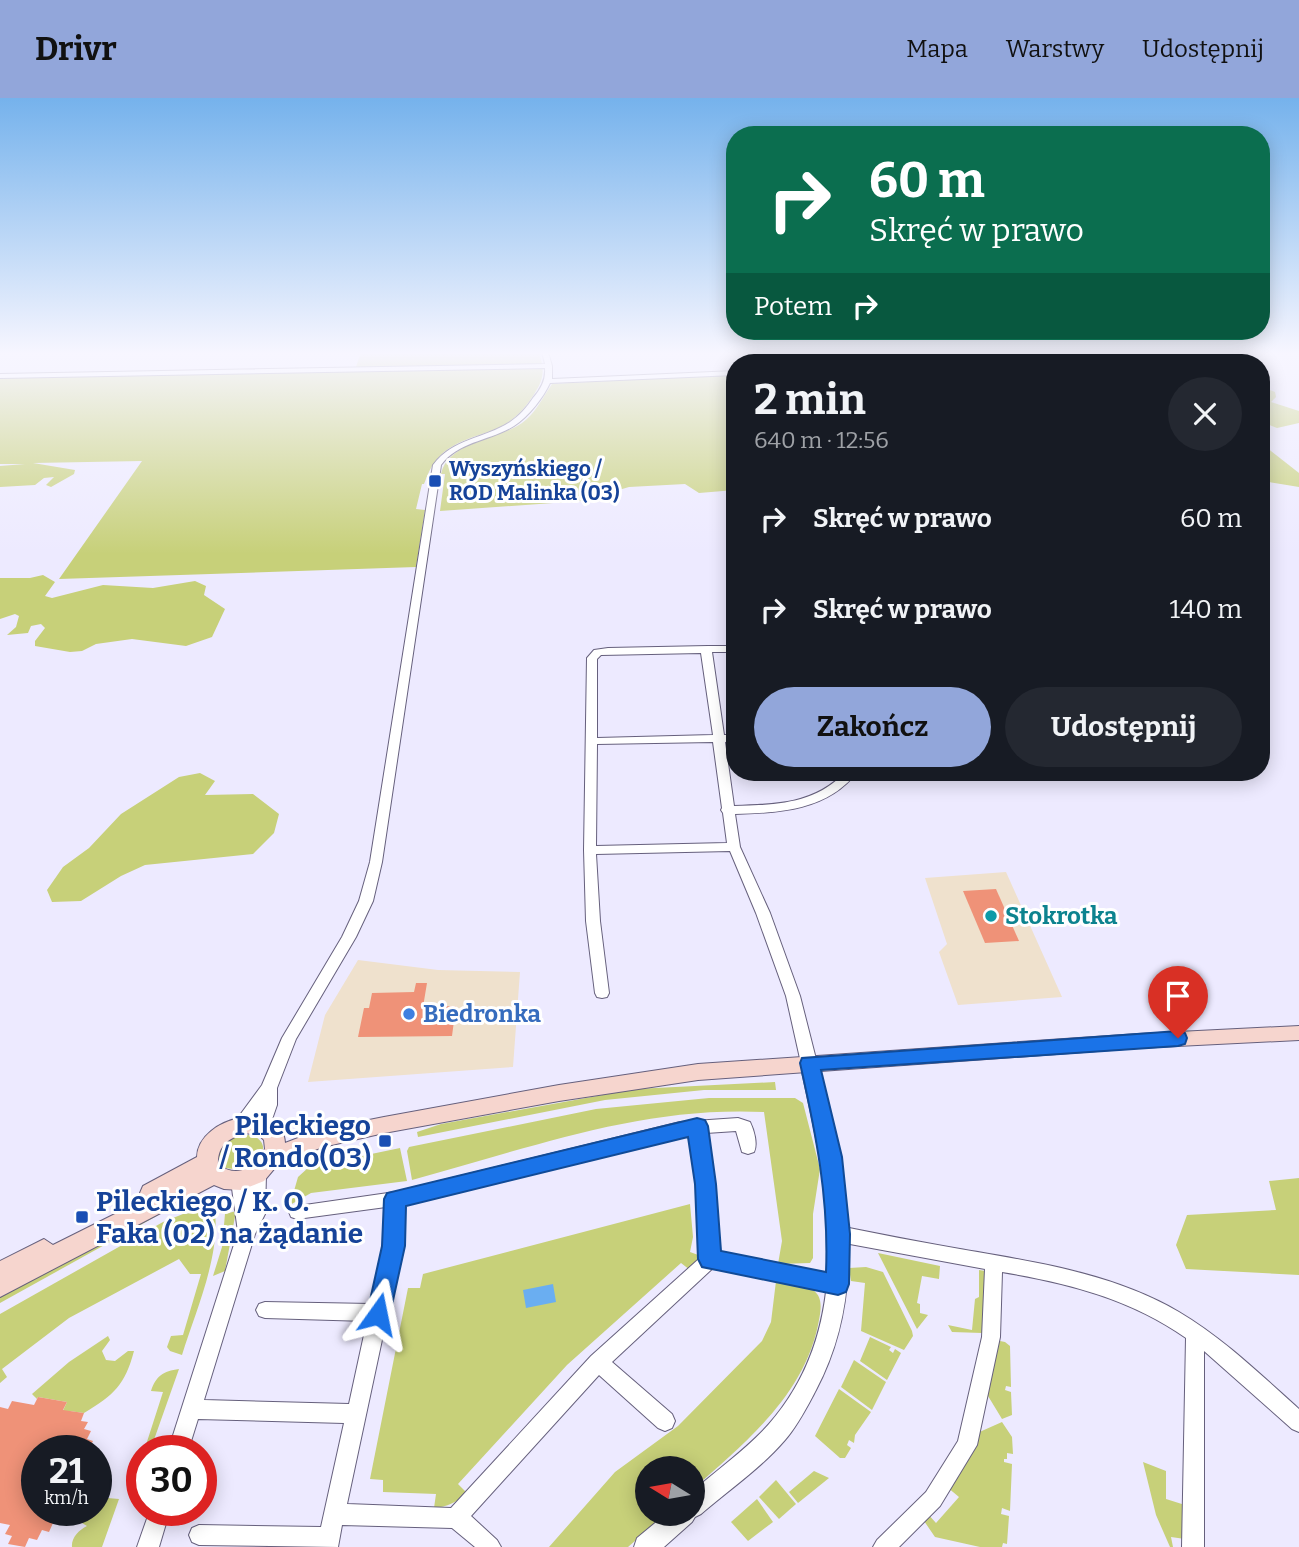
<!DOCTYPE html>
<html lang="pl">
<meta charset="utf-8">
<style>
:root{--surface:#171b24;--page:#242831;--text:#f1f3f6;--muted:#9ea1a6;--accent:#92a6da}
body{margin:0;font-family:Bitter,serif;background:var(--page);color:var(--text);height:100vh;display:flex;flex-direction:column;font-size:26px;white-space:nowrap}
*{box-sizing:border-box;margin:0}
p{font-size:23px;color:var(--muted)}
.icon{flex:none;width:38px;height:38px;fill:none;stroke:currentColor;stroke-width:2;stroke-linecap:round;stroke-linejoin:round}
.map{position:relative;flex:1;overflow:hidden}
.sheet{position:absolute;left:726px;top:256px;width:544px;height:427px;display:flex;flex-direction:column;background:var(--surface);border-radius:28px;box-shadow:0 4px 18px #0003}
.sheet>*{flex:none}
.top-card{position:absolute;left:726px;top:28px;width:544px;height:214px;border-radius:28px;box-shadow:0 4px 18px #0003;background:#0b6e4f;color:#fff;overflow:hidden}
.needle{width:46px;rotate:281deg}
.fabs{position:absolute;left:635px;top:1358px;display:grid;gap:14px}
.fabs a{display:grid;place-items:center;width:70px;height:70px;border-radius:50%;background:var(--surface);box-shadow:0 4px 18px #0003;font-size:35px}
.speed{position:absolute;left:21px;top:1337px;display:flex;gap:14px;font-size:35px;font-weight:700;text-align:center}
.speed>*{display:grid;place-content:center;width:91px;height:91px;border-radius:50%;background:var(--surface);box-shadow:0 4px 18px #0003;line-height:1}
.speed small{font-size:18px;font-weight:400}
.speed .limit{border:10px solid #d22;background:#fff;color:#111}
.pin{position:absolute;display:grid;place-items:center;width:60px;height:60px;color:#fff;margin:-72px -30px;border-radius:50% 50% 50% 0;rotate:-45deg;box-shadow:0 0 7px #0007}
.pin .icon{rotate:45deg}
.me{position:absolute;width:77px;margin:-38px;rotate:12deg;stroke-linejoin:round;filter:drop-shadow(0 0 5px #0008)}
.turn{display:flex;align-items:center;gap:24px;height:147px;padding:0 28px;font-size:32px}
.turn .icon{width:91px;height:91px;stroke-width:2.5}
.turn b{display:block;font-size:49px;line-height:60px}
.then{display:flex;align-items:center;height:66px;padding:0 28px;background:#0003;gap:14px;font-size:26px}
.round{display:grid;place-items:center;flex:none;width:74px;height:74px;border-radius:37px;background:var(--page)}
.headline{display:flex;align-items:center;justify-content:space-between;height:119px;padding:0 28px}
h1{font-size:42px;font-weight:700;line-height:52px}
.action{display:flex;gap:14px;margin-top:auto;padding:14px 28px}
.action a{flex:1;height:80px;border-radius:42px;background:var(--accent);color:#111;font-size:28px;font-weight:700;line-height:80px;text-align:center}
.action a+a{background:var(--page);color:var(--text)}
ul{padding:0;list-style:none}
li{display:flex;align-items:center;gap:21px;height:91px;padding:0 28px}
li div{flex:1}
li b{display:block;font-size:26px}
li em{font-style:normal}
header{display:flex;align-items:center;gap:42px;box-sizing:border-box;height:98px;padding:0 35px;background:var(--accent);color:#111}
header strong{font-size:33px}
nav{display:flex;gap:38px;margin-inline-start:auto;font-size:24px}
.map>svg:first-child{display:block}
.commercial{fill:#efe1cd}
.green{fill:#c7d079}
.water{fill:#6aaef1}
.building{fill:#ef9278}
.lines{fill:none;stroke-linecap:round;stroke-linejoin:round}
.minor-casing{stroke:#66607d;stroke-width:2}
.tertiary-casing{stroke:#66607d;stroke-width:2}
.secondary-casing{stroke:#66607d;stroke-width:2}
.minor{fill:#fff;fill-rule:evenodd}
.tertiary{fill:#fff;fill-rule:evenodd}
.secondary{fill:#f6d5ce;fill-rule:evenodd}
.route{fill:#1a73e8;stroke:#114b97;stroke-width:2}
.transit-dot{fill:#1a4fb4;stroke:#fff;stroke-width:2.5}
.culture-dot{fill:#0f9aa8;stroke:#fff;stroke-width:2.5}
.shop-dot{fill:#3f7fe0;stroke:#fff;stroke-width:2.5}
.labels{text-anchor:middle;stroke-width:6;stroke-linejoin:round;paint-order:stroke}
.far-transit-label{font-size:21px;font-weight:bold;fill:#164399;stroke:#fff;text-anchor:start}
.culture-label{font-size:24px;font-weight:bold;fill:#0d838f;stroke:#fff;text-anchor:start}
.shop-label{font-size:24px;font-weight:bold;fill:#366cbe;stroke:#fff;text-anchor:start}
.near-transit-label{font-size:28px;font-weight:bold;fill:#164399;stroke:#fff;text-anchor:end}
</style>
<header>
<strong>Drivr</strong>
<nav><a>Mapa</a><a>Warstwy</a><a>Udostępnij</a></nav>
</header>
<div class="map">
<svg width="1299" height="1449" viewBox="0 0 1299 1449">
<rect width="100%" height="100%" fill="#edeaff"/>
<!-- commercial -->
<g class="commercial">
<path d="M1006,774l56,125 -104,8 -19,-53 8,-8 -22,-66z"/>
<path d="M358,862l80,10 82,2 -7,95 -205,15 17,-67z"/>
</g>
<!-- green -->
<g class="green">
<path d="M361,254h178c6,20 5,27 -6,44 -29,44 -55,31 -89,56 -11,9 -15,19 -20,32h-2l-6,25 9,1 -9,57 -357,12 83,-118 -109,2 42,7 -1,4 -23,13 -5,-2 8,-8 -10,1 -9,7 -35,2v-21l25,-2h-25v-88l355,-6z"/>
<path d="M735,276v116l-36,3 -14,-9 -56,3 -48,14 -141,10 5,-37h-4c8,-33 57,-34 81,-51 13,-9 21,-26 30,-39z"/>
<path d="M1262,289l13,5 1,5 -5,5 28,9v12l-22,5 -15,-6z"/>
<path d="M1262,346l37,29v14l-37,-6z"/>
<path d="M43,477l12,7 -10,14 7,2 51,-13 50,3 42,-7 11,5 -2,9 21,14 -13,28 -26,9 -54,-7 -36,5 -14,7 -12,1 -35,-6v-5l10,-13 -4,-4 -10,2 -3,7 -21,2 9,-8 3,-11 -4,-2 -15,5v-41h30z"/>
<path d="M200,675l15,8 -10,14 48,-1 26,20 -5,19 -21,21 -108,11 -24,11 -40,25 -29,1 -5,-12 16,-23 26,-19 32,-34 58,-37z"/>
<path d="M775,984l1,8h-72l-99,10 -187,37 -1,-5 24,-8 195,-35z"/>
<path d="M709,1000h86l8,5 17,66 -7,45v44l-3,5 -32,1 4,-23 -18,-129c-125,-6 -233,36 -352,68l-5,-29 2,-4 187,-38z"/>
<path d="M251,1037c11,4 15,11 10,22l-17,13 -20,-2 -6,-8c1,-18 17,-26 33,-25z"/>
<path d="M400,1050l7,33 -96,12 -21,12 8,-28 11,-10z"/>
<path d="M1299,1080v97l-113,-6 -10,-24 11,-30 89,-5 -7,-29z"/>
<path d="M182,1104l-182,101v-12z"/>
<path d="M690,1106l3,33 -3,15 11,4 -11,14 -9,-7 -114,102 -109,119 9,9c-10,9 -20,14 -33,15l2,-14 -53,-2v-12l-13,-1 38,-191h12l3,-14z"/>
<path d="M211,1113l4,2c5,44 -20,100 -33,142l-12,-4 -3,-4 4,-11 12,-1 18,-61h-11l-11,-15 -110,59 -67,51 5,8 -7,6v-69l163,-92 20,-8z"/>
<path d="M236,1113l-11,60 -12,5 9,-29 3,-33z"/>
<path d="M878,1155l62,13 -1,13 -17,-3 -5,27 3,1v9l8,2 -11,14z"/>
<path d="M866,1169l17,5 29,59 1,5 -9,14 -43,-19 4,-48 -14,-2 -2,-13z"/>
<path d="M979,1172l6,1 -3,62 -30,-1 -4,-7 24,5 3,-31 4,-2z"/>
<path d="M776,1183c11,2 27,3 37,9 10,7 8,19 6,30 -13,74 -73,122 -126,169v-21h-45v46h18l-38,33h-79l66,-75 63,-46 84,-85 9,-19z"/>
<path d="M108,1238l2,4 -8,11 4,9 9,1 13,-10h6c-9,34 -20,44 -50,62l-15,-2 -4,6h-5l7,-15 -29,-5 -1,2 -5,-5 37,-32z"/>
<path d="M870,1239l21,10 -2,3 4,3 2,-4 6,4 -14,27 -27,-19z"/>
<path d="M995,1242l10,2 5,4 1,41 -5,-1 -1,4 6,2 1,23 -10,4 -17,-28z"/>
<path d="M854,1262l32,22 -14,28 -31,-23z"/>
<path d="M179,1271l-29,82h-6l19,-59 -12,-1c5,-15 12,-20 28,-22z"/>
<path d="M839,1291l32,23 -16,23 -1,8 -5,-3 -2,5 4,3 -6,10h-5l-25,-22z"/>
<path d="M1002,1324l10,15 1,17 -6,-1v6h-3v3l8,2 -2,47 -8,-3 -1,6 8,2 -2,28 -4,-1 -1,4h-22l-45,-10 -13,-19 5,-5 9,10 23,-26 -12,-10 28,-53z"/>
<path d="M1143,1364l23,9v28l19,6v34l-14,-2 2,10h-3l-14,-32z"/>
<path d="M814,1373l15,7 -31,25 -9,-11z"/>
<path d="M776,1382l20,24 -17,15 -20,-22z"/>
<path d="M96,1399l23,2 -17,48h-30c-1,-9 7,-17 15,-21l-15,-9 3,-7h21z"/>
<path d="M757,1401l16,23 -25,19 -17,-19z"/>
</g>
<!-- water -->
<path class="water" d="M553,1186l3,18 -30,6 -3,-18z"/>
<!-- building -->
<g class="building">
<path d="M996,791l23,52 -34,2 -22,-52z"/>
<path d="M416,885h11l-4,24 33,-1 -4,30 -94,1 6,-29h5l3,-15 42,-1z"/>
<path d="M38,1299l29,5 -4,8 21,3 -3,8 7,1 -4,7 7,2 -4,8 6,2 -5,10h-51v59h30l-6,14 -8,-1 -4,9 -7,-2 -5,10 -8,-2 -4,9 -17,-3 4,-8 -7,-2 5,-9 -10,-2v-116l8,2 4,-8 22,4z"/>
</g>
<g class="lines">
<!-- minor casing -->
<g class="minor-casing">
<g id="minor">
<path d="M542,254h6l4,14v13l183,-8v4l-185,8c-7,15 -21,33 -36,43 -24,15 -55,15 -73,39l-59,397 -9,39 -17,36 -60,102 -19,49v17l-9,26 -6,2 -6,-2 -2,-5 3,-10c-6,9 -9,16 -20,13l-2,-5 2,-5 25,-34 20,-47 60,-101 17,-36 11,-39 63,-397c20,-27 51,-26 77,-43 9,-6 17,-15 23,-24 8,-9 13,-18 12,-30l-545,10v-4l545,-10z"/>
<path d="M1144,255v2l-2,1 -138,6h-41l3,-2z"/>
<path d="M708,548h27v6h-23l12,83h11v6l-10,1 9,64c41,-1 82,-2 111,-34h12c-29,38 -77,41 -122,42l5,33 30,66 30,83 17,67 -3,4 -5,2 -5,-2 -3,-4 -15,-67 -30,-83 -26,-62 -134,3 4,67 9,72 -2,4 -5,1 -5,-1 -2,-4 -9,-72 -2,-71 3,-192 7,-8 14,-2zM701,555l12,82 -116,3v-79l4,-4zM713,644l9,66 -1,2 2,3 4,30 -131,3 1,-102z"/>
<path d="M738,1020l12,4c4,8 8,22 4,30l-6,2 -6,-2 -6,-21 -30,2 8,51 4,70 120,22 6,2 3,6 -3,6 -6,2 -125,-24 -101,94 60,52 3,7 -3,7 -7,3 -7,-3 -59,-53 -128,141 26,24 4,7h-26l-23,-19 -110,-3 -4,22 -139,-2 -7,-3 -3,-7 3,-7 7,-3 122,2 23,-104 -146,-4 -10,32h-20l70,-219 -7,-51 2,-5 6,-2 6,2 4,16 1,-18 2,-5 6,-2 6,2 2,5 -1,40 -10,20 -51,166 145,4 18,-83 -102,-3 -6,-2 -3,-6 3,-6 6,-2 106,2 13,-58 2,-39 -89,12 -6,-2 -2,-5 2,-5 104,-15 285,-70zM690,1037l8,49 3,73 -110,99 -140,152 -104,-4 55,-258 1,-42 277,-68z"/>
<path d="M839,1128c40,8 80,16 121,23 75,13 152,24 219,63 44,26 82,63 120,97v23l-7,-3 -88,-78v196h-22l4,-209c-55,-39 -118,-55 -184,-66l-2,65 -23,108 -37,61 -41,41h-26l4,-7 49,-48 32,-51 24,-104 3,-68 -146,-27 -6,-3 -3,-5 3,-5z"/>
<path d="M150,1412h20l-11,37h-22z"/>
</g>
</g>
<!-- tertiary casing -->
<g class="tertiary-casing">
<path id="tertiary" d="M809,958l6,2 3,5c26,110 54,221 -2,327 -9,17 -18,35 -31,50 -24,28 -56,50 -84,74l-6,3 -3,5 -28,25h-30l3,-9 29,-24h27v-23c25,-22 54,-42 76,-67 90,-103 58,-241 31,-361l3,-5z"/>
</g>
<!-- secondary casing -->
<g class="secondary-casing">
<path id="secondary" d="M1299,928v14l-161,8 -440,32 -139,21 -175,32 -61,14 -44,16 -15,18 -23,9 -17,-1 -10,-4 -214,112v-36l44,-22 9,6 90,-45 -3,-7 3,-7 54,-29c1,-41 86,-59 88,-14l34,-13 65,-13 175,-32 139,-21 440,-30zM244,1035l15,2 5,5 1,9c-11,20 -27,29 -47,16 -1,-19 10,-26 26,-32z"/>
</g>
<!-- minor -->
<use href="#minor" class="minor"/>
<!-- tertiary -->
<use href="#tertiary" class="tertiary"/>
<!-- secondary -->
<use href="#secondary" class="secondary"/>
</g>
<!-- sky -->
<linearGradient id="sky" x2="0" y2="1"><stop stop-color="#75b2ec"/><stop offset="0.56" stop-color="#f7f6ff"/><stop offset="1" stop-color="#f7f6ff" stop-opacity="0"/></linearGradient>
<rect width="1299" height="456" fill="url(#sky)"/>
<!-- route -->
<path class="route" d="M1178,933l7,2 2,5 -2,6 -7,2 -357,24 21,87 8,77 -1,50 -3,8 -8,3 -136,-28 -4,-8 -3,-75 -7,-47 -282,69 -1,40 -15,68 -3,7 -9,4 -8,-4 -3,-7 15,-68 2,-47 3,-6 310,-75 8,2 3,6 8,58 5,67 105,21c3,-74 -10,-138 -26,-209l2,-5z"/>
<!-- markers -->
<g class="transit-dot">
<rect x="428" y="376" width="14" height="14" rx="3.5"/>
<rect x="378" y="1036" width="14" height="14" rx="3.5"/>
<rect x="75" y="1112" width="14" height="14" rx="3.5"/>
</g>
<circle class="culture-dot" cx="991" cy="818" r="7"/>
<circle class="shop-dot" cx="409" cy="916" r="7"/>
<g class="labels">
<!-- far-transit labels -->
<g class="far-transit-label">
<text x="449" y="378">Wyszyńskiego /<tspan x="449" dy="24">ROD Malinka (03)</tspan></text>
</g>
<!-- culture labels -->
<g class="culture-label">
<text x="1005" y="826">Stokrotka</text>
</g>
<!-- shop labels -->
<g class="shop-label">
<text x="423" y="924">Biedronka</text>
</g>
<!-- near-transit labels -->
<g class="near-transit-label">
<text x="371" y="1037">Pileckiego<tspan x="371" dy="32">/ Rondo(03)</tspan></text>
<text x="96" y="1113" text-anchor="start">Pileckiego / K. O.<tspan x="96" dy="32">Faka (02) na żądanie</tspan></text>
</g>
</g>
</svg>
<div class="fabs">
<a><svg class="needle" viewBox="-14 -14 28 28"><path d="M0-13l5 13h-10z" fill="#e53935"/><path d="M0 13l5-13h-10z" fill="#9ea1a6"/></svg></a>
</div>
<div class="speed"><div>21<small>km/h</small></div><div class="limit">30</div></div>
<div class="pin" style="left:1178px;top:940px;background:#d93025"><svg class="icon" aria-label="arrive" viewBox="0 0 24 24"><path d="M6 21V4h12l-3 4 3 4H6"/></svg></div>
<svg class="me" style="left:378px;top:1216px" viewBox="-20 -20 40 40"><path d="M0-17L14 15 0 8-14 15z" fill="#1a73e8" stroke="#fff" stroke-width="4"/></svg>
<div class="top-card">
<div class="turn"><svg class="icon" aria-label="right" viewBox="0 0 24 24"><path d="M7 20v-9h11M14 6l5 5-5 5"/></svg><div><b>60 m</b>Skręć w prawo</div></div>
<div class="then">Potem<svg class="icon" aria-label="right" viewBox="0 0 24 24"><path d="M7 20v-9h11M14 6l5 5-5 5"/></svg></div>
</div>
<section class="sheet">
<div class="headline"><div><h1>2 min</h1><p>640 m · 12:56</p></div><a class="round"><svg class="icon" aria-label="close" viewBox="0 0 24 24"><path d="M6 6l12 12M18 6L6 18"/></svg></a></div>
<ul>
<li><svg class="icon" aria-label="right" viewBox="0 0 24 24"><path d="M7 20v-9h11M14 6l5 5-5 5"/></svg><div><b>Skręć w prawo</b></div><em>60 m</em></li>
<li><svg class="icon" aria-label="right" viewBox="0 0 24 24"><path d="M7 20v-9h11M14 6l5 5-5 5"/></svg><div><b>Skręć w prawo</b></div><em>140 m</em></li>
</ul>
<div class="action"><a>Zakończ</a><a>Udostępnij</a></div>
</section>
</div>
